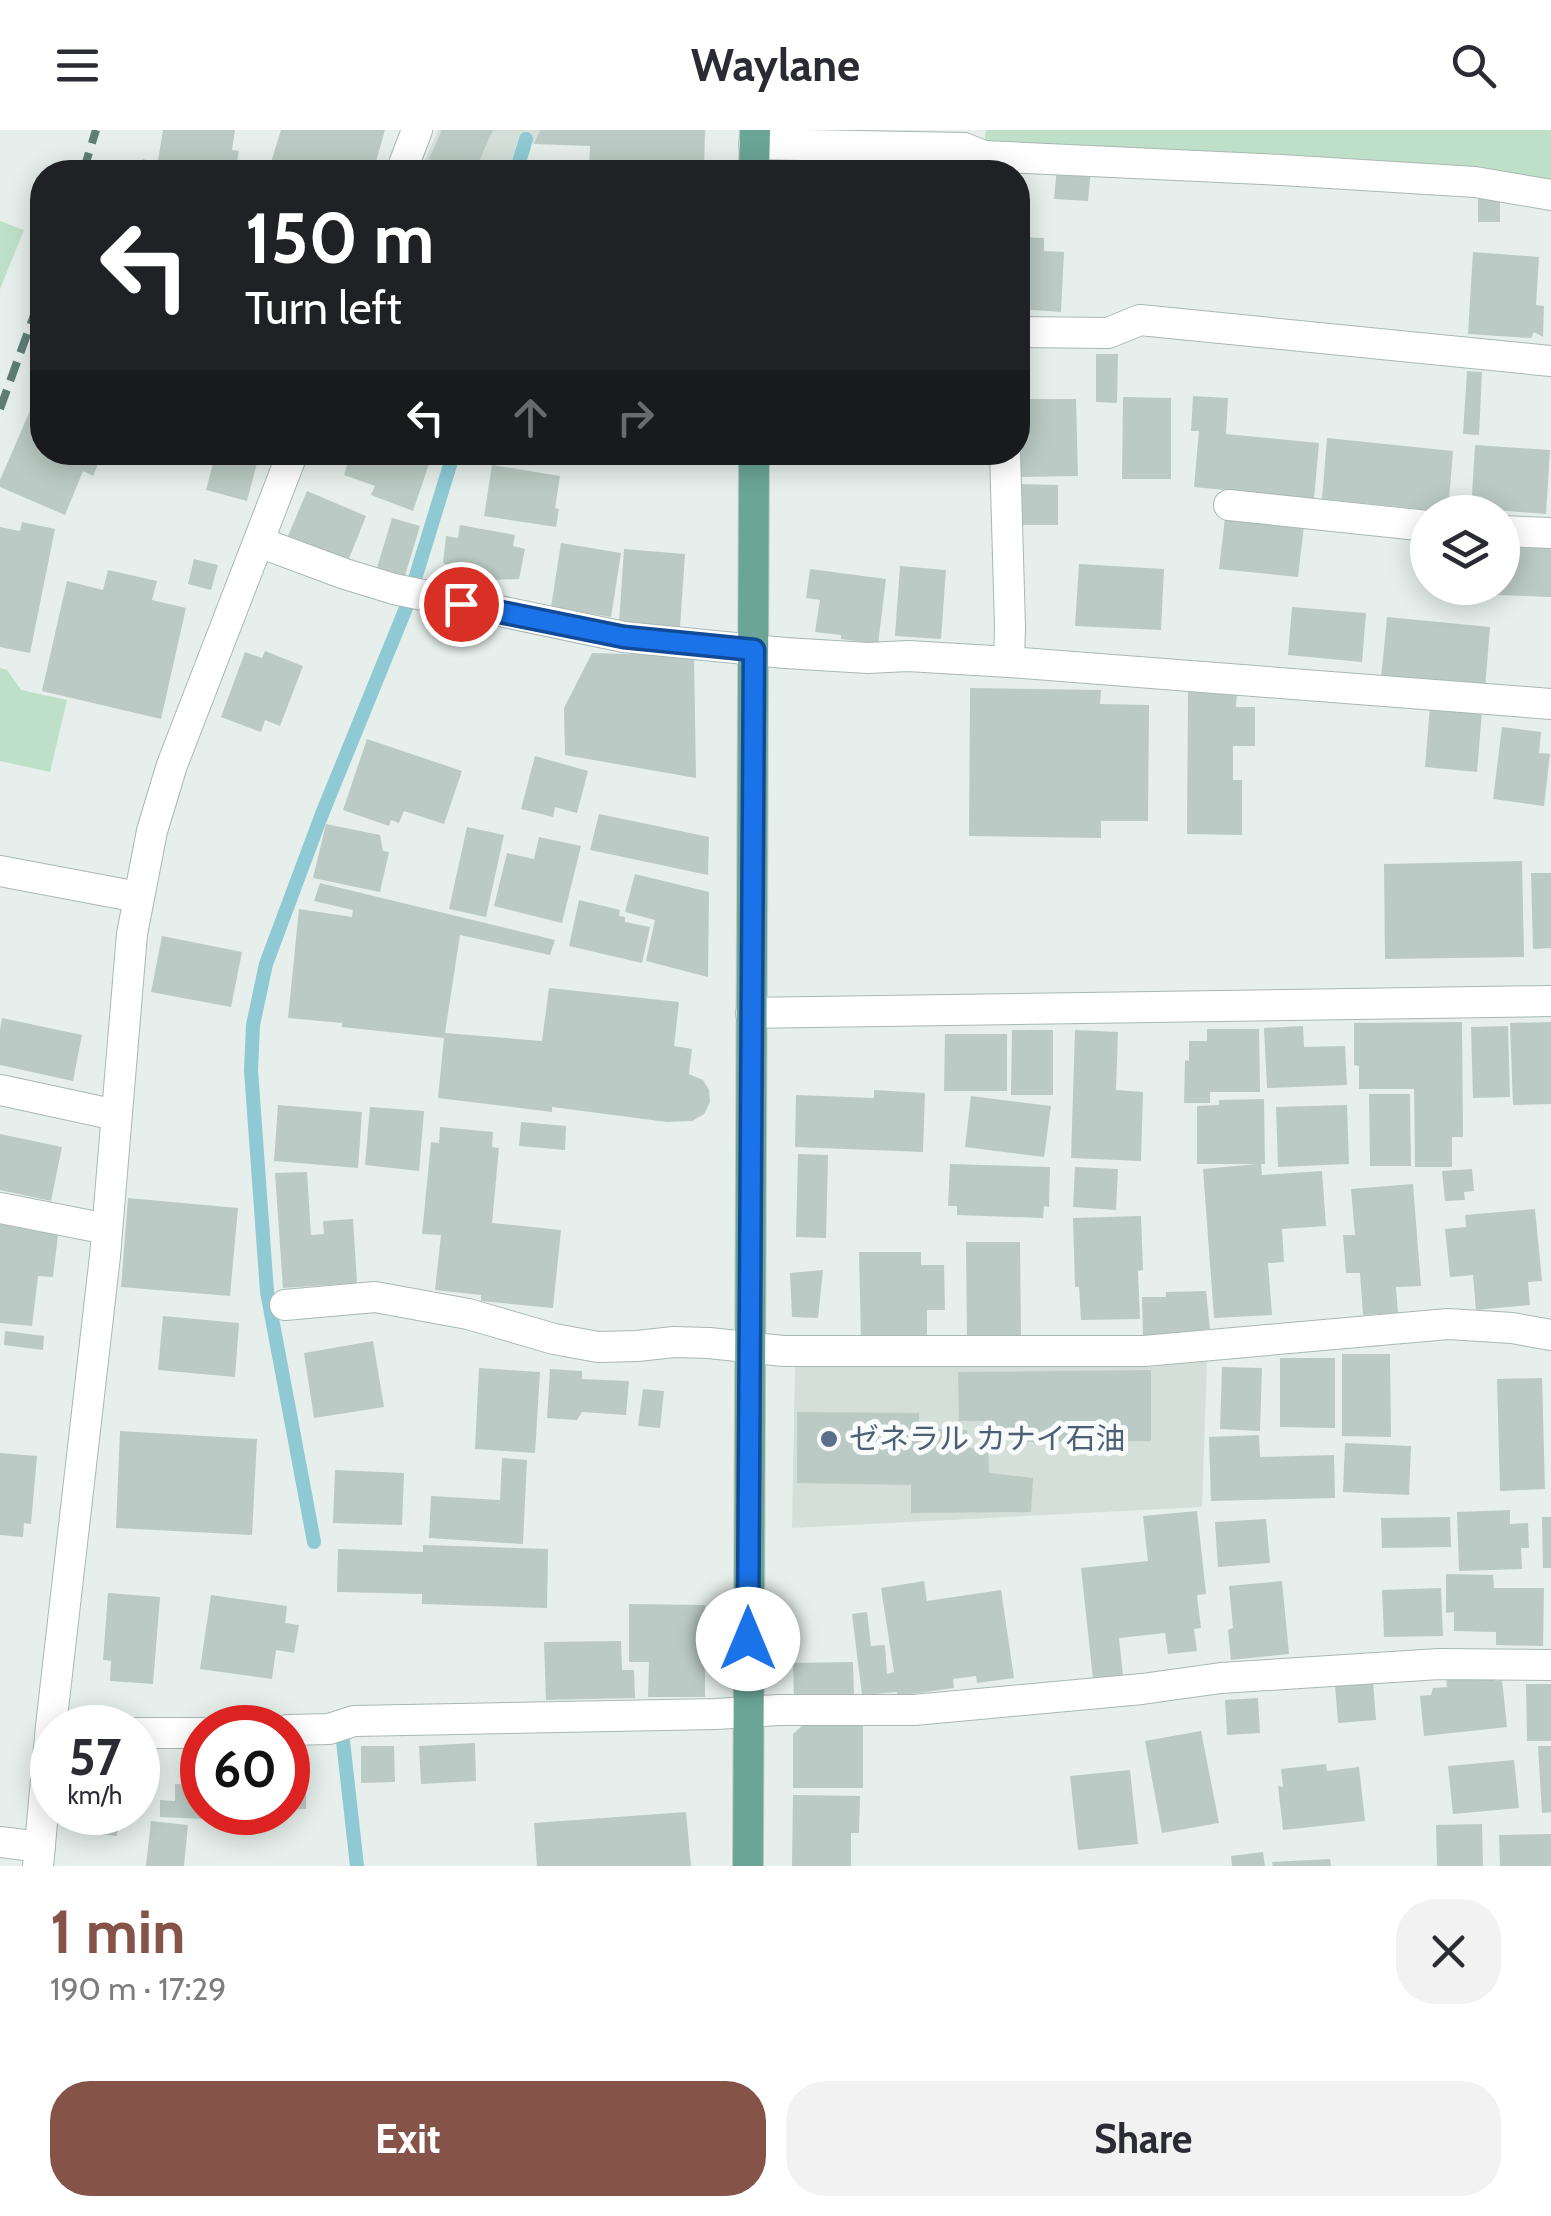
<!DOCTYPE html>
<meta charset="utf-8">
<style>
:root{--surface:#fff;--page:#f2f2f3;--text:#2b2b33;--muted:#7c7c81;--accent:#855347}
body{margin:0;font-family:Cabin,"Noto Sans JP",sans-serif;background:var(--page);color:var(--text);height:100vh;display:flex;flex-direction:column;font-size:38px;white-space:nowrap}
*{box-sizing:border-box;margin:0}
p{font-size:32px;color:var(--muted)}
.icon{flex:none;width:55px;height:55px;fill:none;stroke:currentColor;stroke-width:2;stroke-linecap:round;stroke-linejoin:round}
.map{position:relative;height:1736px;overflow:hidden}
.panel{display:flex;flex-direction:column;background:var(--surface);flex:1}
.panel>*{flex:none}
.hud{position:absolute;left:30px;top:30px;width:1000px;height:305px;border-radius:40px;box-shadow:0 5px 25px #0003;background:#202124;color:#fff;overflow:hidden}
.tools{position:absolute;left:1410px;top:365px;display:grid;gap:20px}
.tools a{display:grid;place-items:center;width:110px;height:110px;border-radius:50%;background:var(--surface);box-shadow:0 5px 25px #0003;font-size:50px}
.speed{position:absolute;left:30px;top:1575px;display:flex;gap:20px;font-size:50px;font-weight:700;text-align:center}
.speed>*{display:grid;place-content:center;width:130px;height:130px;border-radius:50%;background:var(--surface);box-shadow:0 5px 25px #0003;line-height:1}
.speed small{font-size:25px;font-weight:400}
.speed .limit{border:15px solid #d22;background:#fff;color:#111}
.pin{position:absolute;display:grid;place-items:center;width:85px;height:85px;color:#fff;margin:-42px;border:5px solid #fff;border-radius:50%;box-shadow:0 2px 10px #0007}
.me{position:absolute;width:110px;margin:-55px;rotate:0deg;stroke-linejoin:round;filter:drop-shadow(0 0 8px #0008)}
.turn{display:flex;align-items:center;gap:35px;height:210px;padding:0 50px;font-size:45px}
.turn .icon{width:130px;height:130px;stroke-width:2.5}
.turn b{display:block;font-size:70px;line-height:85px}
.lanes{display:flex;align-items:center;height:95px;padding:0 50px;background:#0003;justify-content:center;gap:50px;direction:ltr}
.lanes .off{opacity:.35}
.round{display:grid;place-items:center;flex:none;width:105px;height:105px;border-radius:40px;background:var(--page)}
.overview{display:flex;align-items:center;justify-content:space-between;height:170px;padding:0 50px}
h1{font-size:60px;font-weight:800;line-height:75px;color:var(--accent)}
.cta{display:flex;gap:20px;margin-top:auto;padding:20px 50px}
.cta a{flex:1;height:115px;border-radius:40px;background:var(--accent);color:#fff;font-size:40px;font-weight:800;line-height:115px;text-align:center}
.cta a+a{background:var(--page);color:var(--text)}
header{display:flex;justify-content:space-between;align-items:center;height:130px;padding:0 50px;background:var(--surface);font-size:45px;font-weight:800}
.map>svg:first-child{display:block}
.built{fill:#d4dfda}
.green{fill:#bfe0c8}
.lines{fill:none;stroke-linecap:round;stroke-linejoin:round}
.stream{stroke:#8ec9d4;stroke-width:14}
.building{fill:#bbcac4}
.minor-casing{stroke:#a8b8b2;stroke-width:32}
.major-casing{stroke:#c2cac8;stroke-width:32}
.minor{stroke:#fff;stroke-width:30}
.major{stroke:#6aa596;stroke-width:30}
.rail{stroke:#5f7d75;stroke-width:8;stroke-dasharray:20 10;stroke-linecap:butt}
.route-casing{stroke:#114b97;stroke-width:25}
.route{stroke:#1a73e8;stroke-width:18}
.service-dot{fill:#5c6f8a;stroke:#f7fbf9;stroke-width:4}
.labels{text-anchor:middle;stroke-width:10;stroke-linejoin:round;paint-order:stroke}
.service-label{font-size:30px;fill:#4e5e75;stroke:#f7fbf9;text-anchor:start}
</style>
<header><svg class="icon" aria-label="menu" viewBox="0 0 24 24"><path d="M4 6h16M4 12h16M4 18h16"/></svg>Waylane<svg class="icon" aria-label="search" viewBox="0 0 24 24"><circle cx="10" cy="10" r="6"/><path d="M15 15l6 6"/></svg></header>
<div class="map">
<svg width="1551" height="1736" viewBox="0 0 1551 1736">
<rect width="100%" height="100%" fill="#e6efeb"/>
<!-- built -->
<g class="built">
<path d="M438,0h102l-6,14 -15,-8 -10,36h-89z"/>
<path d="M1207,1231l-5,146 -410,21 3,-164z"/>
</g>
<!-- green -->
<g class="green">
<path d="M986,0h565v56l-567,-38z"/>
<path d="M0,91l24,9 -24,59z"/>
<path d="M0,538l7,2 14,20 46,10 -17,72 -50,-11z"/>
</g>
<g class="lines">
<!-- stream -->
<g class="stream">
<path d="M516,42l10,-33"/>
<path d="M415,449l39,-127"/>
<path d="M314,1412l-47,-250 -16,-222 2,-45 13,-61 56,-150 86,-211"/>
<path d="M341,1593l16,143"/>
</g>
</g>
<!-- building -->
<g class="building">
<path d="M163,0h72l-3,20 7,1 -4,21 -77,-11z"/>
<path d="M281,0h104l-12,42h-105z"/>
<path d="M442,0h51l-19,42h-13l-32,-13z"/>
<path d="M540,0h165l-1,42h-115l1,-26 -56,-2z"/>
<path d="M863,26h27l-1,16h-27z"/>
<path d="M143,29l37,13h-42z"/>
<path d="M1057,38l34,2 -3,31 -34,-2z"/>
<rect x="1478" y="63" width="22" height="29"/>
<path d="M1018,107l26,1v13l20,1 -3,60 -43,-3z"/>
<path d="M1473,122l66,5 -3,48 8,1 -1,31 -9,-5 -3,6 -63,-4z"/>
<path d="M1096,224h22l-1,49 -21,-1z"/>
<path d="M1467,241l15,1 -3,63 -16,-1z"/>
<path d="M42,253v69h61l-10,24 -10,-5 -18,44 -65,-28v-7z"/>
<path d="M1193,266l35,2 -2,36 93,9 -5,56 -120,-12 5,-56h-8z"/>
<path d="M1123,267l48,1v81h-49z"/>
<path d="M1026,269h50l2,77 -57,1 -2,-64h8z"/>
<path d="M1327,308l126,13 -5,61 -126,-13z"/>
<path d="M1475,315l75,5 -4,64 -50,-4v2h-25z"/>
<path d="M184,322h24l-2,8z"/>
<path d="M216,322h44l-13,49 -41,-11z"/>
<path d="M351,322h74l7,3 -19,56 -42,-16 4,-9 -31,-11z"/>
<path d="M492,335l68,11 -5,32 4,1 -3,18 -72,-11z"/>
<path d="M1020,354l38,1v40h-38z"/>
<path d="M307,361l59,25 -18,45 -60,-25z"/>
<path d="M1225,387l79,8 -6,52 -79,-8z"/>
<path d="M392,388l28,8 -16,53 -28,-8z"/>
<path d="M22,392l33,7 -25,124 -30,-6v-120l20,4z"/>
<path d="M460,395l55,10 -2,11 12,3 -6,30 -29,1 -24,-5 -23,-12 3,-27 12,2z"/>
<path d="M1502,412l49,2v53l-108,-4v-5h59z"/>
<path d="M561,413l60,10 -10,64 -60,-10z"/>
<path d="M624,419l61,5 -5,74 -61,-5z"/>
<path d="M194,429l24,6 -7,25 -23,-6z"/>
<path d="M1079,434l85,5 -3,61 -86,-4z"/>
<path d="M900,436l46,4 -5,69 -46,-3z"/>
<path d="M810,439l76,10 -8,65 -37,-5v-4l-26,-3 5,-32 -14,-2z"/>
<path d="M108,440l49,11 -5,19 34,8 -25,111 -119,-28 25,-110 36,9z"/>
<path d="M1292,477l74,6 -4,49 -74,-7z"/>
<path d="M1387,487l103,10 -5,62 -104,-10z"/>
<path d="M265,521l38,15 -23,60 -15,-6 -4,12 -40,-15 24,-65 17,6z"/>
<path d="M592,523l102,3 2,122 -131,-23 -1,-47z"/>
<path d="M970,558l131,2 -1,14 49,1 -1,116h-47v17l-132,-2z"/>
<path d="M1188,561l49,1 -1,15h19v39h-22v34h9v55l-55,-1z"/>
<path d="M1430,576l52,5 -5,61 -52,-5z"/>
<path d="M1502,597l39,5 -2,21 11,1 -6,52 -51,-7z"/>
<path d="M367,609l95,32 -18,53 -40,-13 -5,12 -8,-3 -2,6 -46,-16z"/>
<path d="M535,626l53,15 -11,42 -22,-6 -2,10 -32,-8z"/>
<path d="M599,684l110,23 -1,38 -118,-25z"/>
<path d="M326,694l54,11 3,16 6,1 -9,40 -67,-14z"/>
<path d="M467,697l37,8 -18,82 -37,-8z"/>
<path d="M539,707l42,9 -19,77 -68,-17 13,-53 27,6z"/>
<path d="M1522,731l2,96 -139,2 -1,-95z"/>
<path d="M1531,743h20v75l-18,1z"/>
<path d="M635,744l74,18 -1,85 -62,-16 9,-41 -30,-8z"/>
<path d="M320,753l235,57 -5,15 -90,-20 -15,98 97,8 7,-53 130,14 -5,44 18,3 -3,25 14,6 6,10 1,12 -6,12 -12,7 -25,1 -115,-15v5l-114,-14 6,-60 -102,-11v-4l-54,-5 11,-109 53,8 1,-7 -39,-9z"/>
<path d="M579,770l41,10 -1,6 6,1v5l25,5 -8,36 -73,-17z"/>
<path d="M162,806l80,16 -11,55 -80,-15z"/>
<path d="M2,888l80,17 -9,46 -73,-16v-35z"/>
<path d="M1462,892l1,115h-11v30h-37l-1,-78h-55v-23l-5,-1v-42z"/>
<path d="M1551,892v82l-38,1 -3,-82z"/>
<path d="M1303,896l1,21 41,-1 2,39 -80,3 -3,-60z"/>
<path d="M1508,896l2,71 -37,1 -2,-71z"/>
<path d="M1207,899h52l1,63h-50v11h-26l1,-43 4,1v-20h18z"/>
<path d="M1012,900h41v65h-42z"/>
<path d="M1075,900l43,2 -2,58 27,2 -2,69 -70,-3z"/>
<path d="M945,904h62v57h-63z"/>
<path d="M874,960l51,3 -2,59 -128,-5 1,-52 78,3z"/>
<path d="M1369,964h41l1,72h-41z"/>
<path d="M971,966l80,10 -7,51 -79,-10z"/>
<path d="M1264,969l1,65h-4l1,11 60,-4 4,55 -44,3 2,33 -16,1 4,52 -58,3 -11,-149 54,-5h-60v-58l22,-1v-5z"/>
<path d="M278,975l84,7 -4,56 -84,-7z"/>
<path d="M1347,975l2,59 -71,3 -2,-60z"/>
<path d="M370,977l54,4 -5,60 -54,-6z"/>
<path d="M521,992l45,4 -1,24 -46,-4z"/>
<path d="M440,997l53,5 -1,15 7,1 -7,75 69,7 -8,78 -72,-7v-6l-46,-5 6,-55 -19,-1 9,-92 8,1z"/>
<path d="M0,1004l62,13 -11,54 -51,-11z"/>
<path d="M798,1024l30,1 -2,83 -30,-1z"/>
<path d="M950,1034l100,3 -1,40 -5,-1 -1,12 -86,-3v-9h-9z"/>
<path d="M1075,1037l43,2 -2,41 -43,-3z"/>
<path d="M1472,1039l2,22 -10,1 1,8 -20,1 -3,-30z"/>
<path d="M307,1042l4,63 13,-1 -1,-13 30,-2 4,64 -74,5 -8,-115z"/>
<path d="M1413,1054l8,102 -25,1 2,26 -35,2 -3,-42h-14l-3,-38h12l-4,-46z"/>
<path d="M128,1068l110,10 -8,88 -109,-9z"/>
<path d="M1535,1079l7,72 -14,1 2,23 -54,5 -3,-35 -23,2 -5,-48 21,-2 -1,-12z"/>
<path d="M1141,1086l2,54 -5,1 2,48 -59,1 -2,-33h-4l-2,-69z"/>
<path d="M0,1094l58,11 -5,42 -15,-1 -6,50 -32,-3z"/>
<path d="M966,1112h54l1,99 -54,1z"/>
<path d="M859,1122h62v13h23l1,45h-18v29l-66,1z"/>
<path d="M823,1140l-5,48 -26,-1 -2,-44z"/>
<path d="M1206,1161l4,38 -67,7 -1,-39h24v-5z"/>
<path d="M163,1186l76,7 -4,54 -77,-7z"/>
<path d="M5,1201l39,5 -1,14 -39,-5z"/>
<path d="M373,1211l11,66 -70,11 -10,-65z"/>
<path d="M1342,1224h48l1,83 -49,-1z"/>
<path d="M1280,1228h55v70l-55,-1z"/>
<path d="M1222,1237l40,1 -2,63 -40,-2z"/>
<path d="M479,1238l61,4 -5,81 -60,-4z"/>
<path d="M550,1239l32,2v8l47,2 -3,34 -44,-3 -5,8 -30,-2z"/>
<path d="M1151,1240v71l-131,1 -34,-21h-27l-1,-49z"/>
<path d="M1542,1248l3,111 -45,2 -3,-112z"/>
<path d="M643,1259l21,2 -4,37 -22,-2z"/>
<path d="M797,1282l122,1v15l48,2 2,18 19,1 1,24 44,5 -2,34 -120,1v-28l-114,-2z"/>
<path d="M120,1301l137,8 -5,96 -136,-7z"/>
<path d="M1259,1305l1,22 74,-2 1,43 -124,3 -2,-64z"/>
<path d="M1345,1313l66,3 -2,49 -66,-3z"/>
<path d="M0,1323l37,3 -6,68 -7,-1 -1,14 -23,-2z"/>
<path d="M502,1328l25,2 -4,84 -94,-6 2,-42 69,4z"/>
<path d="M335,1340l69,3 -2,52 -69,-2z"/>
<path d="M1510,1380v14l18,-1 1,25h-8l1,21 -63,2 -2,-59z"/>
<path d="M1197,1381l9,83 -9,1 4,33 -7,1 3,22 -29,3 -3,-21 -46,5 4,38 -30,3 -12,-111 67,-7 -5,-45z"/>
<path d="M1450,1387l1,30 -69,1 -1,-30z"/>
<path d="M1542,1387h9v51h-8z"/>
<path d="M1266,1389l4,44 -52,4 -3,-45z"/>
<path d="M423,1415l125,4 -1,59 -125,-4v-10l-85,-2 1,-43 85,3z"/>
<path d="M1446,1444l47,1 1,13h50l-1,58 -47,-1v-13l-42,-1v-19l-8,1z"/>
<path d="M924,1451l3,20 74,-11 13,88 -37,5 -1,-7 -23,3 1,9 -57,8v-4l-35,3 -10,-81 15,-2 4,34 14,-1 2,29 7,-2 -13,-84z"/>
<path d="M1282,1451l7,73 -58,6 -3,-30 5,-2 -4,-42z"/>
<path d="M1441,1458l2,48 -59,1 -2,-47z"/>
<path d="M108,1463l52,4 -7,87 -43,-3 1,-20 -8,-1z"/>
<path d="M211,1465l76,11 -2,17 14,2 -5,28 -18,-3 -4,29 -72,-10z"/>
<path d="M629,1474l76,1v92h-57l1,-35h-20z"/>
<path d="M621,1511l1,29h12l1,28 -89,2 -2,-58z"/>
<path d="M853,1532l1,34 -60,2 -1,-35z"/>
<path d="M1494,1543l1,8 7,-1 5,47 -83,9 -4,-40 11,-1 2,-7 14,-1 -1,-9z"/>
<path d="M1373,1551l3,39 -38,3 -3,-38z"/>
<path d="M1526,1554h25v57h-24z"/>
<path d="M1258,1568l2,35 -33,2 -2,-35z"/>
<path d="M803,1595h60v63h-70v-54z"/>
<path d="M1201,1601l18,92 -57,10 -17,-92z"/>
<path d="M475,1613l1,38 -55,3 -2,-38z"/>
<path d="M361,1616h33l1,36 -34,1z"/>
<path d="M1538,1616h13v66l-9,1z"/>
<path d="M1514,1630l5,48 -66,6 -5,-48z"/>
<path d="M1326,1634l1,7 32,-4 6,54 -82,9 -5,-44 5,1 -2,-18z"/>
<path d="M1130,1640l8,74 -60,6 -8,-74z"/>
<rect x="288" y="1647" width="18" height="32"/>
<path d="M175,1654l27,1 2,34 -44,-2v-17l15,1z"/>
<path d="M793,1665l67,1 -1,37h-8v33h-59z"/>
<path d="M686,1682l5,54h-154l-3,-43z"/>
<path d="M83,1684l36,4 -2,18 -36,-4z"/>
<path d="M151,1691l37,4 -4,41h-38z"/>
<path d="M1482,1694l1,42h-46l-1,-41z"/>
<path d="M1551,1704v32h-51l-1,-31z"/>
<path d="M1263,1722l2,14h-33l-1,-10z"/>
<path d="M1330,1729l1,7h-58l-1,-4z"/>
</g>
<g class="lines">
<!-- minor casing -->
<g class="minor-casing">
<g id="minor">
<path d="M754,14l210,4 20,8 297,14 194,12 76,13"/>
<path d="M401,42l16,-42"/>
<path d="M1018,202l90,1 32,-13 411,41"/>
<path d="M1005,322l5,175 -1,35"/>
<path d="M1229,375l199,21"/>
<path d="M1502,401l49,2"/>
<path d="M259,412l86,32 49,15 230,48 161,16 83,5 40,-2 101,6 542,42"/>
<path d="M0,741l138,26"/>
<path d="M751,883l800,-12"/>
<path d="M0,960l116,25"/>
<path d="M0,1078l107,21"/>
<path d="M285,1175l90,-8 93,17 86,25 44,8 39,-1 37,-4 35,1 74,8h361l304,-27 64,4 39,7"/>
<path d="M288,1600l41,-1 25,-8 362,-7 63,-4h135l228,-21 79,-11 218,-14 112,1"/>
<path d="M138,1603h64"/>
<path d="M0,1712l40,5"/>
<path d="M38,1736l13,-140 54,-470 27,-322 20,-103 20,-66 121,-313"/>
</g>
</g>
<!-- major casing -->
<g class="major-casing">
<g id="major">
<path d="M754,42l1,-42"/>
<path d="M748,1736l6,-1414"/>
</g>
</g>
<!-- minor -->
<use href="#minor" class="minor"/>
<!-- major -->
<use href="#major" class="major"/>
<!-- rail -->
<g class="rail">
<path d="M83,42l13,-42"/>
<path d="M0,279l42,-116"/>
</g>
</g>
<g class="lines">
<!-- route casing -->
<g class="route-casing">
<path id="route" d="M461,474l163,33 130,13 -6,989"/>
</g>
<!-- route -->
<use href="#route" class="route"/>
</g>
<!-- markers -->
<circle class="service-dot" cx="829" cy="1309" r="10"/>
<g class="labels">
<!-- service labels -->
<g class="service-label">
<text x="849" y="1319">ゼネラル カナイ石油</text>
</g>
</g>
</svg>
<div class="tools">
<a><svg class="icon" aria-label="layers" viewBox="0 0 24 24"><path d="M12 4l9 5-9 5-9-5zM3 14l9 5 9-5"/></svg></a>
</div>
<div class="speed"><div>57<small>km/h</small></div><div class="limit">60</div></div>
<div class="pin" style="left:461px;top:474px;background:#d93025"><svg class="icon" aria-label="arrive" viewBox="0 0 24 24"><path d="M6 21V4h12l-3 4 3 4H6"/></svg></div>
<svg class="me" style="left:748px;top:1509px" viewBox="-20 -20 40 40"><circle r="19" fill="#fff"/><path d="M0-13L10 11 0 6-10 11z" fill="#1a73e8"/></svg>
<div class="hud">
<div class="turn"><svg class="icon" aria-label="left" viewBox="0 0 24 24"><path d="M17 20v-9H6M10 6l-5 5 5 5"/></svg><div><b>150 m</b>Turn left</div></div>
<div class="lanes"><svg class="icon" aria-label="left" viewBox="0 0 24 24"><path d="M17 20v-9H6M10 6l-5 5 5 5"/></svg><svg class="icon off" aria-label="ahead" viewBox="0 0 24 24"><path d="M12 20V5M6 11l6-6 6 6"/></svg><svg class="icon off" aria-label="right" viewBox="0 0 24 24"><path d="M7 20v-9h11M14 6l5 5-5 5"/></svg></div>
</div>
</div>
<section class="panel">
<div class="overview"><div><h1>1 min</h1><p>190 m · 17:29</p></div><a class="round"><svg class="icon" aria-label="close" viewBox="0 0 24 24"><path d="M6 6l12 12M18 6L6 18"/></svg></a></div>
<div class="cta"><a>Exit</a><a>Share</a></div>
</section>
